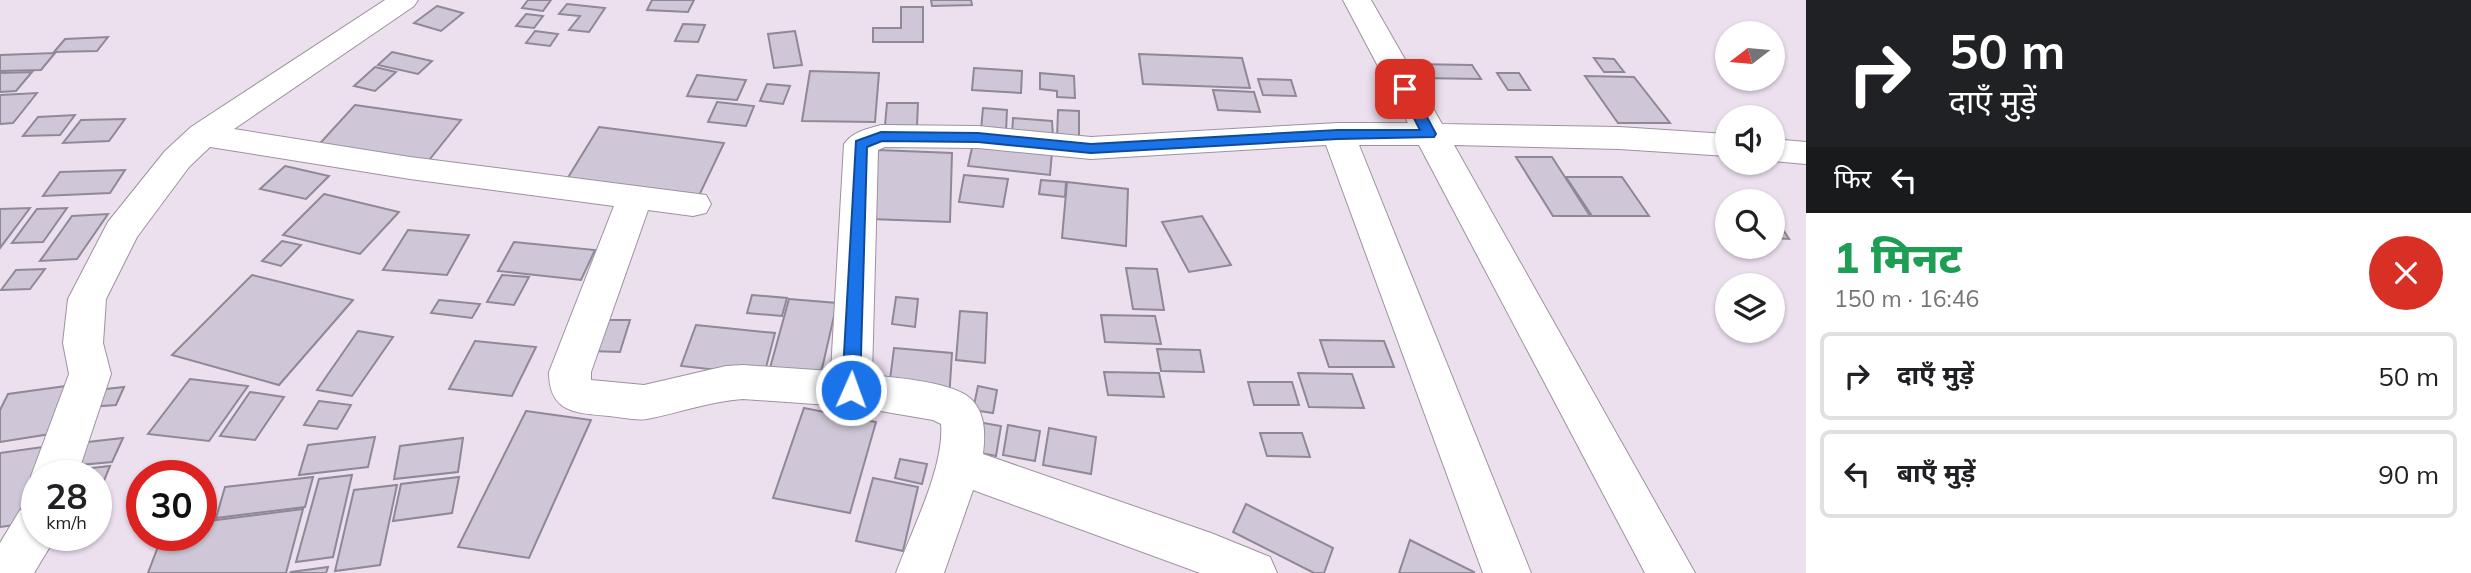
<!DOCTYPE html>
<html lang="hi">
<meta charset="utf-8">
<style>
:root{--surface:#fff;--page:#f2f2f2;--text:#202124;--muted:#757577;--line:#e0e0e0}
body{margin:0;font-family:Mulish,"Noto Sans Devanagari",sans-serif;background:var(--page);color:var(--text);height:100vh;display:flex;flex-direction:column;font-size:26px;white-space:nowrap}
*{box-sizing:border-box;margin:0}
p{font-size:23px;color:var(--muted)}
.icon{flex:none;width:38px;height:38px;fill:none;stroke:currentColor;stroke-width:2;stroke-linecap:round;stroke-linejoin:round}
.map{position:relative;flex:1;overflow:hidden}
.sheet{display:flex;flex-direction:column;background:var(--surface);width:665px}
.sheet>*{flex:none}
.hud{background:#202124;color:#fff;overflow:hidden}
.needle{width:46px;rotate:254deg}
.buttons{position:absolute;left:1715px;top:21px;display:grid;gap:14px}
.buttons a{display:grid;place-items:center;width:70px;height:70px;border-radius:50%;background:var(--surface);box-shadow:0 2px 5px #0004;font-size:35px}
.speed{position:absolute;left:21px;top:460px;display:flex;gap:14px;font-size:35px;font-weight:700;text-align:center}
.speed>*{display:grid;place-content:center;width:91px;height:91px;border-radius:50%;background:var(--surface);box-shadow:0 2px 5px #0004;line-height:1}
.speed small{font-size:18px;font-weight:400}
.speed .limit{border:10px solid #d22;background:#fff;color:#111}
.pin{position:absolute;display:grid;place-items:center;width:60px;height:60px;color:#fff;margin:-30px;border-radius:14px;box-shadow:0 4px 10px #0006}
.me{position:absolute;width:77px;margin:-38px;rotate:2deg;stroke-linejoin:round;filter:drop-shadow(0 0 5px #0008)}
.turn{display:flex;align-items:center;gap:24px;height:147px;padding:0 28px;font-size:32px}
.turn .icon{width:91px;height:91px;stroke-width:2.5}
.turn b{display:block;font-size:49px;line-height:60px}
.then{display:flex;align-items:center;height:66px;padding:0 28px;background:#0003;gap:14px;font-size:26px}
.round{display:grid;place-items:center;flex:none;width:74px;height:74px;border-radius:37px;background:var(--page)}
.headline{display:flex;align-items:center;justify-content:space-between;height:119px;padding:0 28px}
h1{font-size:42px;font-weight:800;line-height:52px;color:#1e9e55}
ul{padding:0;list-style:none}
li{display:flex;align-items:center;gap:21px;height:88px;margin:0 14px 10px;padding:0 14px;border:4px solid var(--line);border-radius:10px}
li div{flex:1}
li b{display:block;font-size:26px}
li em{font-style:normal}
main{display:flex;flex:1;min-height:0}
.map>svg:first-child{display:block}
.building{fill:#cfc7d7;stroke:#8f8897;stroke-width:2}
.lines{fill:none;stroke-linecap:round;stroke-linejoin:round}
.minor-casing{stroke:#9d929f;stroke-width:2}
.minor{fill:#fff;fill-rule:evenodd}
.route{fill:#1a73e8;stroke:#114b97;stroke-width:2}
</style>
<main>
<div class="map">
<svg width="1806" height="573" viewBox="0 0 1806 573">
<rect width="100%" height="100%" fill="#ece0ef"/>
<!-- building -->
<g class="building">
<path d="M528,0h23l-8,11 -21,-3z"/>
<path d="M652,0h42l-6,12 -41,-2z"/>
<path d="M931,0h40l1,5 -40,1z"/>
<path d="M567,4l38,4 -16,24 -20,-2 11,-14 -21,-2z"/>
<path d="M437,6l26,7 -22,18 -27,-8z"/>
<path d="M901,7h22v35h-50v-14h28z"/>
<path d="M526,14l17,2 -9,12 -18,-2z"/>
<path d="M683,24l22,1 -7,17 -23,-1z"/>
<path d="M535,31l23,3 -8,12 -24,-3z"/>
<path d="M795,31l7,34 -28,3 -6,-34z"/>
<path d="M108,37l-11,14 -43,1 11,-13z"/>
<path d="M392,52l40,9 -14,13 -40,-9z"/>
<path d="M55,53l-14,17 -41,1v-16z"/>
<path d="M1139,54l103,4 8,30 -107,-4z"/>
<path d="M1594,58l20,1 10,13h-20z"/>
<path d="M1411,64l61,1 9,14 -62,-1z"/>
<path d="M375,67l21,5 -21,19 -21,-5z"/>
<path d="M974,68l48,3 -1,22 -49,-3z"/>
<path d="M810,71l69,2 -4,49 -73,-1z"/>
<path d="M32,72l-16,19 -16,1v-19z"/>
<path d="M1040,73l34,3 1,22 -18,-1v-6l-17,-2z"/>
<path d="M1497,73h22l11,17h-22z"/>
<path d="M697,75l49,5 -9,20 -50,-4z"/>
<path d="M1585,76l49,1 36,46h-52z"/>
<path d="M1258,79l33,1 5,16 -33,-1z"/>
<path d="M767,84l23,2 -7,18 -23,-3z"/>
<path d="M1213,90l41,2 6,20 -42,-2z"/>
<path d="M37,93l-24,30 -13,1v-29z"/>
<path d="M717,102l37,4 -8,20 -38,-4z"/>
<path d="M887,103h31l-1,23 -32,-1z"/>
<path d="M355,105l106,15 -39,49 -110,-17z"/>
<path d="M983,108l24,2 -1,22 -25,-2z"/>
<path d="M1058,110l21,1v28l-22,-1z"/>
<path d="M75,115l-15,20 -37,1 15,-19z"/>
<path d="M1013,118l39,3 1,16 -41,-2z"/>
<path d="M125,119l-16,22 -46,2 18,-23z"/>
<path d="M599,127l125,16 -28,59 -132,-18z"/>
<path d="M973,143l79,9 -2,23 -82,-9z"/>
<path d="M878,150l74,3 -2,69 -79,-3z"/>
<path d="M1516,157h36l38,59h-37z"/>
<path d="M285,166l44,10 -23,23 -46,-10z"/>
<path d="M125,170l-15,23 -67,3 17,-24z"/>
<path d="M964,175l44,4 -5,28 -44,-5z"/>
<path d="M1566,177h56l27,39h-57z"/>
<path d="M1041,180l25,2 -1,15 -26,-3z"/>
<path d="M1067,182l61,7 -2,57 -64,-8z"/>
<path d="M324,194l75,18 -39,42 -77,-19z"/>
<path d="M30,208l-30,40v-39z"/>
<path d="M67,208l-24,34 -31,1 25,-34z"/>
<path d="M108,214l-31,45 -37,2 32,-45z"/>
<path d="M1773,214l16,25 -16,-1z"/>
<path d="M1202,216l29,49 -42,7 -27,-50z"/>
<path d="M408,230l61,5 -22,40 -64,-5z"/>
<path d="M282,241l19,4 -20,21 -19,-5z"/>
<path d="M514,242l81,8 -14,30 -83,-9z"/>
<path d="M1126,268l31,1 7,41 -31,-1z"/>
<path d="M45,269l-15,20 -29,1 15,-20z"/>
<path d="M252,275l101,25 -74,85 -107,-30z"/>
<path d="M502,275l27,2 -15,28 -27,-3z"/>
<path d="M752,295l35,3 -5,18 -35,-3z"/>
<path d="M896,297l22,2 -3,28 -23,-3z"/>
<path d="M789,299l48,4 -16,70 -51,-5z"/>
<path d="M439,300l41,4 -8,14 -41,-5z"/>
<path d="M960,311l27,2 -2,50 -29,-3z"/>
<path d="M1101,315l54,1 6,28 -56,-2z"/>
<path d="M598,320h32l-10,32 -31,-1z"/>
<path d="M696,325l79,8 -11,42 -83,-9z"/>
<path d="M358,331l35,6 -41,59 -35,-6z"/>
<path d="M1320,340l64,1 10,26h-65z"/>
<path d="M475,341l61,6 -24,49 -63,-7z"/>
<path d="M894,348l58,5 -3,47 -61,-5z"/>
<path d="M1157,349l43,1 4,22 -43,-1z"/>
<path d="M1104,372l55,1 5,24 -56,-2z"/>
<path d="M1298,373l54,1 12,34 -55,-1z"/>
<path d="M190,379l58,7 -39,55 -61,-7z"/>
<path d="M1248,382h44l7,23h-45z"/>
<path d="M73,385l-23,49 -50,8v-32l8,-16z"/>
<path d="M978,386l19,4 -4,23 -20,-3z"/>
<path d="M124,387l-8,18 -28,2 9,-17z"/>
<path d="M250,392l34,5 -29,43 -35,-4z"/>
<path d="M319,401l32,4 -14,24 -33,-4z"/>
<path d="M804,408l72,14 -26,91 -77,-15z"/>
<path d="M526,411l65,9 -62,138 -71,-11z"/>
<path d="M972,421l29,5 -5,30 -31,-6z"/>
<path d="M1008,425l32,6 -5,30 -32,-6z"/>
<path d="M1049,428l47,9 -5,37 -48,-9z"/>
<path d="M1260,433h42l8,24 -43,-1z"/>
<path d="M375,437l-7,30 -69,8 9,-30z"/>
<path d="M123,438l-11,24 -44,4 11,-23z"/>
<path d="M463,438l-5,34 -64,7 6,-33z"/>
<path d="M50,446l-36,79 -14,2v-74z"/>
<path d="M900,459l27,5 -5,20 -27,-6z"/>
<path d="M110,466l-12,29h-2v-19h-34l3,-5z"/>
<path d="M352,475l-19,82 -37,5 23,-83z"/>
<path d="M313,477l-8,30 -89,11 9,-31z"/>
<path d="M459,477l-7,36 -59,8 8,-37z"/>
<path d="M873,478l45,9 -15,64 -47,-10z"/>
<path d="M397,485l-17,80 -45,6 19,-81z"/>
<path d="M1246,504l87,44 -9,25h-10l-81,-41z"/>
<path d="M303,509l-17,64h-138l14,-37h39v-14z"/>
<path d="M1410,540l64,32 -1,1h-74z"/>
<path d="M328,567l-2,6h-36l1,-1z"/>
</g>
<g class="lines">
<!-- minor casing -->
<g class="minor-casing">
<g id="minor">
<path d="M385,0h33l-4,6 -180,123 176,28 296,38 5,9 -5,9 -13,3 -45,-6 -57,162v8l53,5 82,-19 17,-1 88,6 13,-227c8,-12 23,-15 37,-19l97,1 113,11 247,-14h70l-65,-123h28l71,124 177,3 108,7v22l-108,-7 -165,-4 241,428h-50l-226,-428h-60l172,428h-48l-157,-428 -235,14 -113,-11 -93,-1 -7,3 -6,225c25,3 85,7 101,26 13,15 12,35 10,53l228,79 59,24 7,16h-77l-227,-83 -29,83h-48c15,-41 49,-107 45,-149l-8,-4 -76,-13 -114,-8c-33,2 -64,14 -96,20 -12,2 -26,-2 -38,-3 -33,-3 -60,-3 -60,-44l65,-166 -204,-27 -200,-32 -21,20 -52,70 -31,62 -3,44 8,31 -34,102h-40v11l-6,-11 38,-102 -6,-31 5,-44 40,-77 57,-71 26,-24z"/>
<path d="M1773,139l33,3v22l-33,-3z"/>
<path d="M37,504v32h19l-2,4 -20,33h-34v-30l20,-33z"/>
</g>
</g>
<!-- minor -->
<use href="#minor" class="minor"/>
</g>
<!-- route -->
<path class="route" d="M1405,85l7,4 24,45 -2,3 -96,2 -247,14 -113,-11 -96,-1 -15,6 -7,243 -3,5h-12l-3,-5 14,-249 25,-9 97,1 113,11 247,-14h82l-21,-41z"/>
</svg>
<div class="buttons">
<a><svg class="needle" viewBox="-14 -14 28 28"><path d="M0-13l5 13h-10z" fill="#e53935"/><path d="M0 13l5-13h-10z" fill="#757577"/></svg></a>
<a><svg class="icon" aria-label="sound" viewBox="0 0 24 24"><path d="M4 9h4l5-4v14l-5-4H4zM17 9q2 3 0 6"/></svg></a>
<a><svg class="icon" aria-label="search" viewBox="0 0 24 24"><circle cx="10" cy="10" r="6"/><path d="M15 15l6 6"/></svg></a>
<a><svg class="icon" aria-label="layers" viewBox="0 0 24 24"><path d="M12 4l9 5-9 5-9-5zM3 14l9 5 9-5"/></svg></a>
</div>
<div class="speed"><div>28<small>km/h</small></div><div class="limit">30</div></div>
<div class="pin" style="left:1405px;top:89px;background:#d93025"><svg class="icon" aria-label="arrive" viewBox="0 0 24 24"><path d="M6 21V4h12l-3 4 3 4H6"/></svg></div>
<svg class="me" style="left:851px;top:390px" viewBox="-20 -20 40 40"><circle r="17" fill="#1a73e8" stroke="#fff" stroke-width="3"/><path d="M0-11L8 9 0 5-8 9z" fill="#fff"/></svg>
</div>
<section class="sheet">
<div class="hud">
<div class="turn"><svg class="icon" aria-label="right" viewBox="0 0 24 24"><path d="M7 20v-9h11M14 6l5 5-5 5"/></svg><div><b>50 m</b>दाएँ मुड़ें</div></div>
<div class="then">फिर<svg class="icon" aria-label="left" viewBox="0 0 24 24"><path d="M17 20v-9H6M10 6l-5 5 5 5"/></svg></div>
</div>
<div class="headline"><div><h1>1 मिनट</h1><p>150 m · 16:46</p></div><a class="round" style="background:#d93025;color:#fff"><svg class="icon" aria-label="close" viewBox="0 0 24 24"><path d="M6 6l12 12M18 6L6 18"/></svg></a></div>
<ul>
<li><svg class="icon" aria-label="right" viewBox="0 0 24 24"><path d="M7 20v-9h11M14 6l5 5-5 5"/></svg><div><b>दाएँ मुड़ें</b></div><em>50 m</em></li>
<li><svg class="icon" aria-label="left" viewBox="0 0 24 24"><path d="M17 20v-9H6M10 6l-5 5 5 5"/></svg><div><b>बाएँ मुड़ें</b></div><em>90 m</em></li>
</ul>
</section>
</main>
